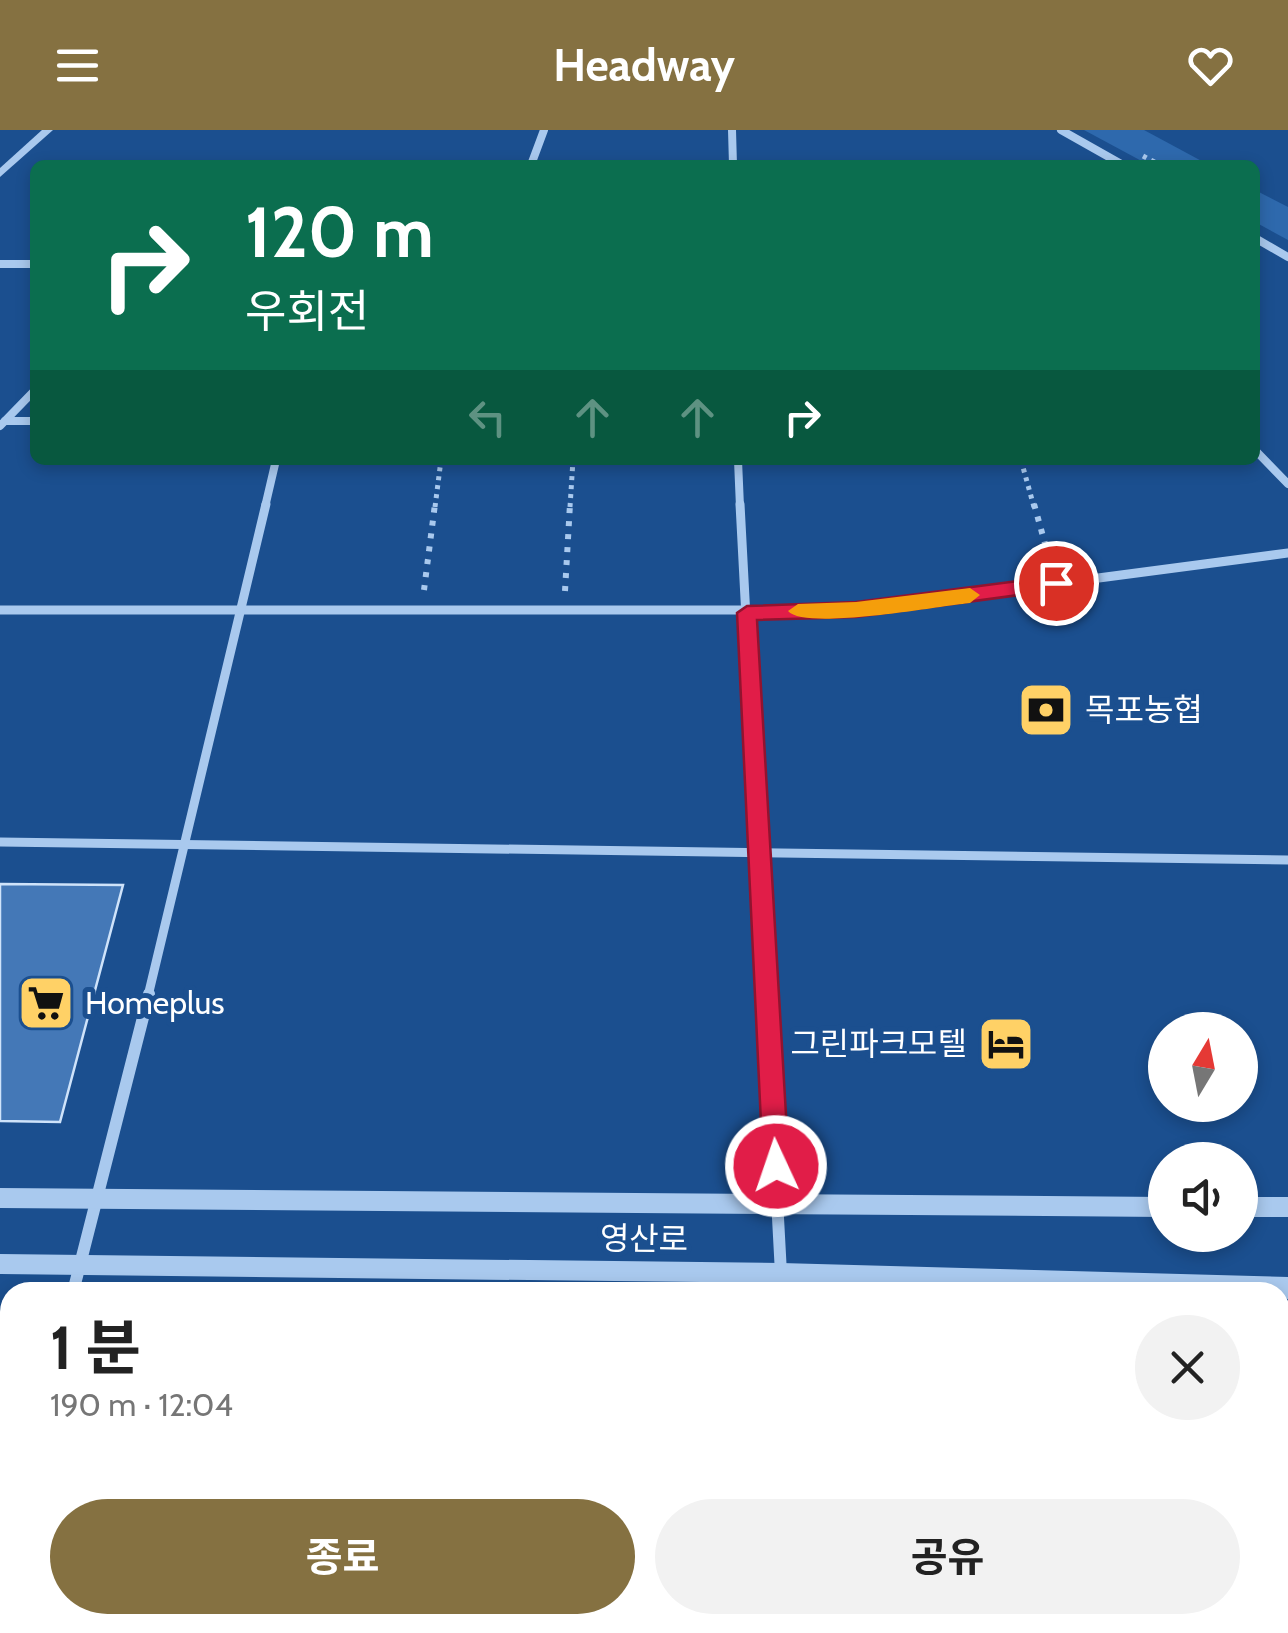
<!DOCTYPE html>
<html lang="ko">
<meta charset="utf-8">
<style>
:root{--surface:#fff;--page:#f2f2f2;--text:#222;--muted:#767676;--accent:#857141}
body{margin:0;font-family:Cabin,"Noto Sans KR",sans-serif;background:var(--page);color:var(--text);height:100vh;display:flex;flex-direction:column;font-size:38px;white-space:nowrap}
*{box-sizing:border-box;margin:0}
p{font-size:32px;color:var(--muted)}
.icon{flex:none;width:55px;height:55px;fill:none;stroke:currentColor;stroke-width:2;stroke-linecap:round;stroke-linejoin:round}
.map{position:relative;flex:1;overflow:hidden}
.panel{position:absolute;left:0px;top:1152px;width:1290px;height:352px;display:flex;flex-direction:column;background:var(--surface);border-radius:30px 30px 0 0;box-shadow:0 5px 15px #0003}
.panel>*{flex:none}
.banner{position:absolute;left:30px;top:30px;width:1230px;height:305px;border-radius:15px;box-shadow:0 5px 15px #0003;background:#0b6e4f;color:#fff;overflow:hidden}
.needle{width:65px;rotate:10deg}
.buttons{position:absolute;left:1148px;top:882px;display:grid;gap:20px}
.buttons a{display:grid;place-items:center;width:110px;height:110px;border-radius:50%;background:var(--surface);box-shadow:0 5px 15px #0003;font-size:50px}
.pin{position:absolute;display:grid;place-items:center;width:85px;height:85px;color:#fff;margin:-42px;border:5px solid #fff;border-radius:50%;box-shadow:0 2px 10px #0007}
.me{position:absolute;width:110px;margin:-55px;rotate:357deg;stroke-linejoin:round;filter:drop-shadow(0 0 8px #0008)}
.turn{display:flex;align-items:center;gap:35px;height:210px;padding:0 50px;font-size:45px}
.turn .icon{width:130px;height:130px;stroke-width:2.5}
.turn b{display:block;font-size:70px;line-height:85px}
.lanes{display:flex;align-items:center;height:95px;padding:0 50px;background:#0003;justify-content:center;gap:50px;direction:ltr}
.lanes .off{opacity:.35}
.round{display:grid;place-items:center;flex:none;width:105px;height:105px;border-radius:52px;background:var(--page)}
.head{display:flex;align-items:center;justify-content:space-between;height:170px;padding:0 50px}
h1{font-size:60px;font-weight:700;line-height:75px}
.action{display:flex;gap:20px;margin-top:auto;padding:20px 50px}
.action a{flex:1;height:115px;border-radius:60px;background:var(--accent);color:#fff;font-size:40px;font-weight:700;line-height:115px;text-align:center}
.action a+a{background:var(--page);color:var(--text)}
header{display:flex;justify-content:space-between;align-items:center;height:130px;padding:0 50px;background:var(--accent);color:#fff;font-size:45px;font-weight:700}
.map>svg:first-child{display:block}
.green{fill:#2e69ad}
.building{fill:#4478b7;stroke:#cfe3fa;stroke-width:2.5}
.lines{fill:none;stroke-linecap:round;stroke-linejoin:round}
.path-far1{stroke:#a9c9ee;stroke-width:5;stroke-dasharray:4 5;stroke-linecap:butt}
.path{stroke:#a9c9ee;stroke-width:6;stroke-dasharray:5 8;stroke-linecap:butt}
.minor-far2{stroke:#a9c9ee;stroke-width:8}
.minor-far1{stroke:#a9c9ee;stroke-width:9}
.minor{stroke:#a9c9ee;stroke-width:12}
.tertiary{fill:#a9c9ee;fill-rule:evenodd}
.route{fill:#e11d48;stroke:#92132f;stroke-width:2.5}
.slow{fill:#f59e0b}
.labels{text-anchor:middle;stroke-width:10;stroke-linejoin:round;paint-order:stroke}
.poi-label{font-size:32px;fill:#fff;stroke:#1b4f8f;text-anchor:start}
.street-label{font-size:32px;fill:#fff;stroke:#1b4f8f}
</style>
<header><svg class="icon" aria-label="menu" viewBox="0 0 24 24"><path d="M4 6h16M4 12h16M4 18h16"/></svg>Headway<svg class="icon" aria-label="heart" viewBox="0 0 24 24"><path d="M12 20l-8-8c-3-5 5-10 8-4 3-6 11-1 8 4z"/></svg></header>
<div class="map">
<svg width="1288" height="1503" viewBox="0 0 1288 1503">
<rect width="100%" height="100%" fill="#1b4f8f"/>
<!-- green -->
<g class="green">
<path d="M1084,0h60l65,35h-60z"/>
<path d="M1255,60l33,17v33l-33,-18z"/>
</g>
<!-- building -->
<path class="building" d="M0,754l123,1 -63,237 -60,-1z"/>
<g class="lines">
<!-- path-far1 -->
<g class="path-far1">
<path d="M1143,26l17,9"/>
<path d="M1021,330l13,47"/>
<path d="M435,377l6,-47"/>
<path d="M570,377l3,-47"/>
</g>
<!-- path -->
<g class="path">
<path d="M1034,374l17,61"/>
<path d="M424,460l11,-86"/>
<path d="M565,461l5,-87"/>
</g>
<!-- minor-far2 -->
<g class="minor-far2">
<path d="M732,0l1,35"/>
<path d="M1061,0l62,35"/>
<path d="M531,35l13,-35"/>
<path d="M1255,108l33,19"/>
<path d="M0,134h35"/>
<path d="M5,291h30"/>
<path d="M0,296l35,-36"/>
<path d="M1255,320l33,34"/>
<path d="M738,330l2,47"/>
<path d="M265,377l11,-47"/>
</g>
<!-- minor-far1 -->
<g class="minor-far1">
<path d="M740,374l26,492"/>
<path d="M0,480h856l432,-57"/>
<path d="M0,712l1288,18"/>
<path d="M148,866l118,-492"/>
</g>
<!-- minor -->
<g class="minor">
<path d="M766,864l16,298"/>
<path d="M73,1162l76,-298"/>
<path d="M0,1469l10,-42"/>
<path d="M797,1495l1,8"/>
</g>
<!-- tertiary -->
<g class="tertiary">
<path d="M42,0h11l-53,47v-9z"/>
<path d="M0,1058l1165,9v20l-1165,-9z"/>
<rect x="1240" y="1067" width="48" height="20"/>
<path d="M0,1124l781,9 507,14v22l-8,-1v-6h-195l-304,-9 -781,-9z"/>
</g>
</g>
<!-- route -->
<path class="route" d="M1056,446l10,7 -10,7 -200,27 -99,3 32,546 -4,10 -9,3 -9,-3 -4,-10 -26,-553 10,-7 109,-4z"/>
<!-- slow -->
<path class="slow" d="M970,458l10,7 -10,8c-31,3 -165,28 -182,8l10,-7 58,-2z"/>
<!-- icons -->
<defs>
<g id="bank-square" transform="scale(2.875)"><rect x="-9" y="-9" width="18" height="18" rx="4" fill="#ffd166" stroke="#1b4f8f"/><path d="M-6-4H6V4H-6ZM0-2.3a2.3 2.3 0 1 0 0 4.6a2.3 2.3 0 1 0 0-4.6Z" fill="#111"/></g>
<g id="supermarket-square" transform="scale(2.875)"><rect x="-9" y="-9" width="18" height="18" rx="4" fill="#ffd166" stroke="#1b4f8f"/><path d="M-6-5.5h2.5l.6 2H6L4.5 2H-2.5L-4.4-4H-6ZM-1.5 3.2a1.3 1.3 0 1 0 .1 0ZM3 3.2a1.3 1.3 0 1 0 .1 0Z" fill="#111"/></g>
<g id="hotel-square" transform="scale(2.875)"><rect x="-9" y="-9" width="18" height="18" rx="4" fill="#ffd166" stroke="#1b4f8f"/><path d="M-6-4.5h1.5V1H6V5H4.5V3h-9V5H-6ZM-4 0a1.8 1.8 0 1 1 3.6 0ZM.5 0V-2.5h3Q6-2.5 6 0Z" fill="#111"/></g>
</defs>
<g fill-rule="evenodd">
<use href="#bank-square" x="1046" y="580"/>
<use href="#supermarket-square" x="46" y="873"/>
<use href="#hotel-square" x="1006" y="914"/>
</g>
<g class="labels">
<!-- poi labels -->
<g class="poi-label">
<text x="1085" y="591">목포농협</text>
<text x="85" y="884">Homeplus</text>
<text x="967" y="925" text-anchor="end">그린파크모텔</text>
</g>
<!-- street labels -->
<g class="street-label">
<text transform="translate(644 1109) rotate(1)" y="11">영산로</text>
</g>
</g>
</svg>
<div class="buttons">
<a><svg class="needle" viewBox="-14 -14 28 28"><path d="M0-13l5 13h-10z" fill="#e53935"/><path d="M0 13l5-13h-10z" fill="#767676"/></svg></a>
<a><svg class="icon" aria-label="sound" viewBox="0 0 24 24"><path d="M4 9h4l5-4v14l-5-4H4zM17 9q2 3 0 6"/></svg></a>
</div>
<div class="pin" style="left:1056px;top:453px;background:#d93025"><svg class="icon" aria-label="arrive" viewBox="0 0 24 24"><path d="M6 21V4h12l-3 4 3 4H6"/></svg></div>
<svg class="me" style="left:776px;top:1036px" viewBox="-20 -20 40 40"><circle r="17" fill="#e11d48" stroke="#fff" stroke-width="3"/><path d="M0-11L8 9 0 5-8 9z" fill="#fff"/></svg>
<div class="banner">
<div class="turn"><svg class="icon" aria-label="right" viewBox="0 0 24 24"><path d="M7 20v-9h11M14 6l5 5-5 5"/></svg><div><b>120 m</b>우회전</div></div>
<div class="lanes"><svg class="icon off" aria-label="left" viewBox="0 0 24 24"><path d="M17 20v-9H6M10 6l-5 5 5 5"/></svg><svg class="icon off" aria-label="ahead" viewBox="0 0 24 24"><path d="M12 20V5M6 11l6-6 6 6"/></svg><svg class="icon off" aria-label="ahead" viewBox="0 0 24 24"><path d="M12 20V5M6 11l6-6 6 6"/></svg><svg class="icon" aria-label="right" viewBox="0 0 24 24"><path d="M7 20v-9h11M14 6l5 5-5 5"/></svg></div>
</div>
<section class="panel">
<div class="head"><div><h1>1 분</h1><p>190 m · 12:04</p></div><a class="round"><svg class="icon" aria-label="close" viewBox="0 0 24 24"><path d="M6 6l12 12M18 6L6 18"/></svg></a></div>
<div class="action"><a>종료</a><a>공유</a></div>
</section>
</div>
